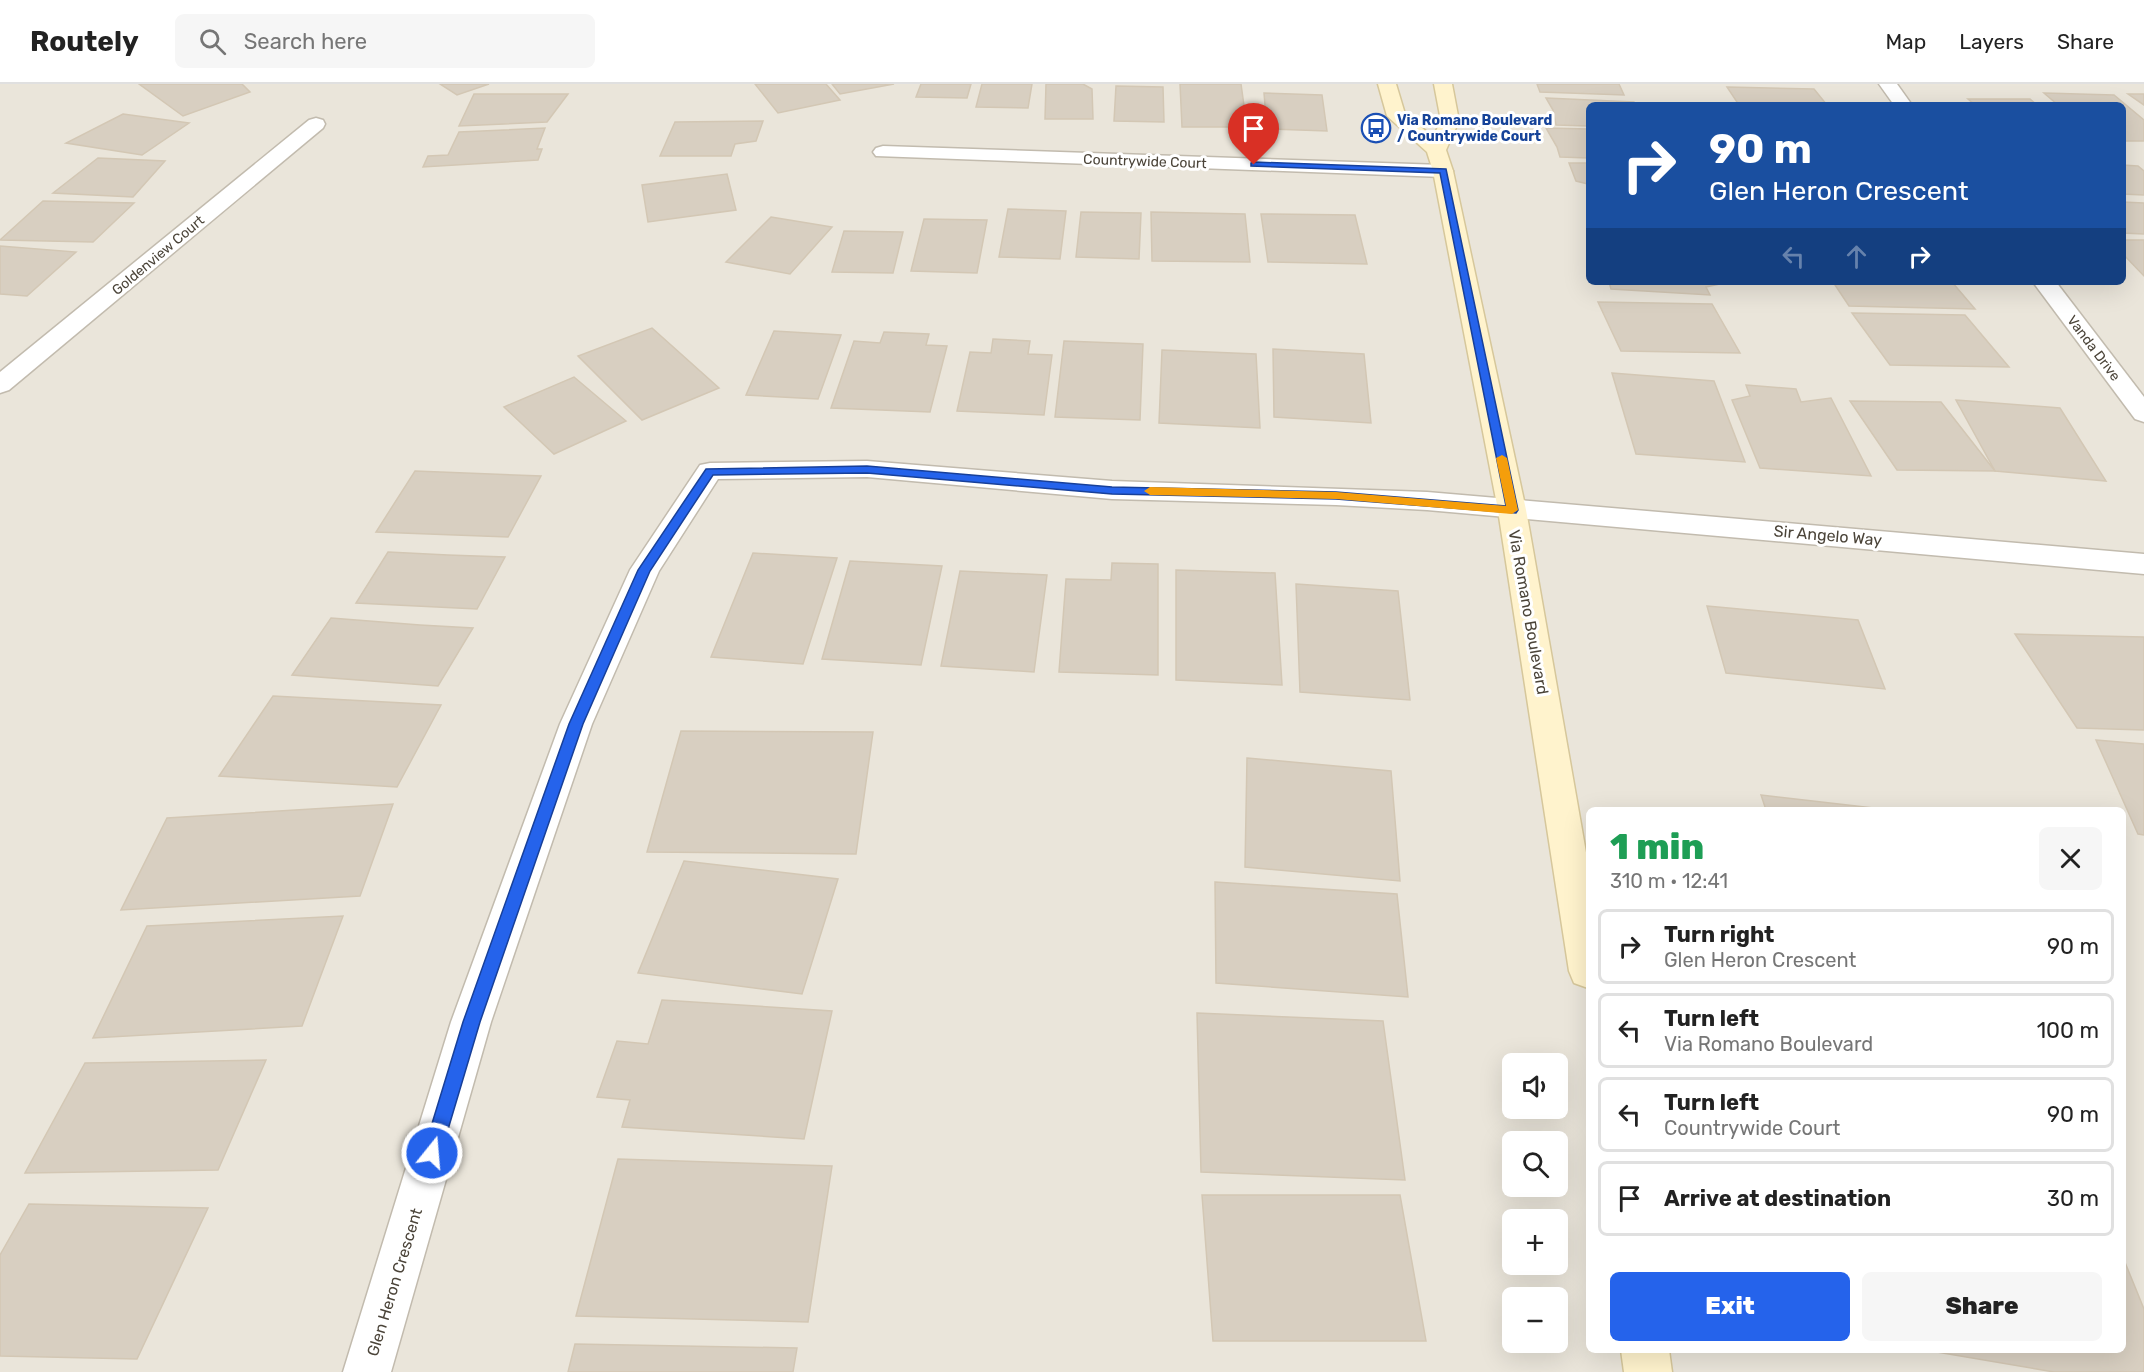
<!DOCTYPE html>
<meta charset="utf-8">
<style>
:root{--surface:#fff;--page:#f6f6f6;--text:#222;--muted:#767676;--line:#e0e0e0;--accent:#2563eb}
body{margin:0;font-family:Rubik,sans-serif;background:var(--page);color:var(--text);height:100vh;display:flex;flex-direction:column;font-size:22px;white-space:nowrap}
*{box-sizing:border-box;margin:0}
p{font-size:20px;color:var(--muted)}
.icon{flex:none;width:33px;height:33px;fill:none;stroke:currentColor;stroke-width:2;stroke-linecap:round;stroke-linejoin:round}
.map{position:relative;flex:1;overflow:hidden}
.side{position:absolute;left:1586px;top:723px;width:540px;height:546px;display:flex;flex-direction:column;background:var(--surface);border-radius:9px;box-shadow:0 6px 24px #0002}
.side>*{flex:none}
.hud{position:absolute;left:1586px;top:18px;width:540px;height:183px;border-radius:9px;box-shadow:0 6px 24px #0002;background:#1a4fa0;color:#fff;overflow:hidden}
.fabs{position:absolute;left:1502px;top:969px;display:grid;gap:12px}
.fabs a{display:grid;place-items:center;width:66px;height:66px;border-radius:9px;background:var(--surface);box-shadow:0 6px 24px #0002;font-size:30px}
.pin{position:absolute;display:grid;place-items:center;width:51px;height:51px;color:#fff;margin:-62px -26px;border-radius:50% 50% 50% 0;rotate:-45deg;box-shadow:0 0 6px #0007}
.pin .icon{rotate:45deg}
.me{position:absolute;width:66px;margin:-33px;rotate:17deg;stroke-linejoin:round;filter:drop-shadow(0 0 4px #0008)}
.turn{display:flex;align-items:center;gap:21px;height:126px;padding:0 24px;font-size:27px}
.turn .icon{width:78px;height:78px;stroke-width:2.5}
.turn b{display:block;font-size:42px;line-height:51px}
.lanes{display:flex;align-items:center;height:57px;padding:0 24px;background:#0003;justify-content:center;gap:30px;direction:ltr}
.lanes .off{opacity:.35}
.round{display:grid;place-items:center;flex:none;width:63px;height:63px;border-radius:9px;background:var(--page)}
.headline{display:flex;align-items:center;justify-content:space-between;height:102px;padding:0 24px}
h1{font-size:36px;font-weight:800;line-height:45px;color:#1e9e55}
.cta{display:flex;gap:12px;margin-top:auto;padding:12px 24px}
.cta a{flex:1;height:69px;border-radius:9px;background:var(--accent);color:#fff;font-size:24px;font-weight:800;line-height:69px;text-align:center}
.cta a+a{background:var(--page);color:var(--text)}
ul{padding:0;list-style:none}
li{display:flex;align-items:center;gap:18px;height:75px;margin:0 12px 9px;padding:0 12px;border:3px solid var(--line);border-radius:9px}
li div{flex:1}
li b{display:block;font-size:22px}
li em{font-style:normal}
header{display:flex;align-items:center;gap:36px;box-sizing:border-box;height:84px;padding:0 30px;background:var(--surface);border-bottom:2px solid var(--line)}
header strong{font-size:28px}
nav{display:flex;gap:33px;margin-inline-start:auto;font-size:21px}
.search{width:420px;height:54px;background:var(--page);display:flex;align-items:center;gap:15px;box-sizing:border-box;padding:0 21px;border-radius:9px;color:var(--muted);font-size:22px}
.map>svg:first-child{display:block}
.residential{fill:#eae5da;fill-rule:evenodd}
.building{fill:#d8cfc1;stroke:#d3c7b4;stroke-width:1.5}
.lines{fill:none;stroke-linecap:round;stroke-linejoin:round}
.street-casing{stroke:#c2bbae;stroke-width:3}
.secondary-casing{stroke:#d6c79b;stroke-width:3}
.street{fill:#fff;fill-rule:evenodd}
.secondary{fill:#fff3cd;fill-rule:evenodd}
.route{fill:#2563eb;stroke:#184099;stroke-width:1.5}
.slow{fill:#f59e0b}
.labels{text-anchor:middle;stroke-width:6;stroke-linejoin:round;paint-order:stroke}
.far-transit-label{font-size:14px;font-weight:bold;fill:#164399;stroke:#fff;text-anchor:start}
.far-street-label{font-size:14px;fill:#4b4439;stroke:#fff}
.street-label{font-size:16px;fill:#4b4439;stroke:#fff}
</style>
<header>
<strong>Routely</strong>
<div class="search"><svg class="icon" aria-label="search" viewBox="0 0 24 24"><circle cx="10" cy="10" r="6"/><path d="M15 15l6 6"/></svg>Search here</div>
<nav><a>Map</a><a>Layers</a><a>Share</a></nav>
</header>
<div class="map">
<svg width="2144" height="1288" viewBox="0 0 2144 1288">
<rect width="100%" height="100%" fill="#f6f3ec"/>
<!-- residential -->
<path class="residential" d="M0,0h2144v1288h-2144zM1588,21h534v177h-534zM1588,726h534v540h-534zM1512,980h45v44h-45zM1512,1058h45v44h-45zM1512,1136h45v44h-45zM1512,1214h45v44h-45z"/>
<!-- building -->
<g class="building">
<path d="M139,0h103l8,8 -67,24z"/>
<path d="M440,0h49l-32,11z"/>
<path d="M755,0h71l14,16 -62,13z"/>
<path d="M832,0h62l-54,10z"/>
<path d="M921,0h50l-4,14 -51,-1z"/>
<path d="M982,0h50l-4,24 -52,-1z"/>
<path d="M1046,0h37l9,5 1,30h-48z"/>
<path d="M1180,0h61l6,43h-65z"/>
<path d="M1537,0h82l5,11 -84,-3z"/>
<path d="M1116,2l47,1 1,35 -50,-1z"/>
<path d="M1727,3l87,2 13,16h-88z"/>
<path d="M1264,9l58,2 5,36 -60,-2z"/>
<path d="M2044,9l70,2 30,25v21h-22v-36h-64z"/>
<path d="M474,10h94l-21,28 -88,4z"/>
<path d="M2128,10h16v11z"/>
<path d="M1546,14l88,4 1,3h-47v21l-32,-1 -3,-15z"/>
<path d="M1968,15h62l7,6h-62z"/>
<path d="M123,30l66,9 -47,32 -76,-12z"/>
<path d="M763,37l-7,20 -21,3 -4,12h-71l15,-34z"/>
<path d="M545,44l-8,21h5l-4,11 -115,7 5,-11 20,-1 11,-23z"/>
<path d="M1546,44l42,1v29l-28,-1 -3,-10z"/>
<path d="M98,74l67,3 -32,36 -80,-4z"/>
<path d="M1569,79h19v21l-12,-3z"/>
<path d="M2122,81l16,1 6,5v24l-22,-1z"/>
<path d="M727,90l9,36 -88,12 -6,-37z"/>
<path d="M43,117l91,2 -41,39 -93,-2z"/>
<path d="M2122,118l22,1v31l-22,-1z"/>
<path d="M1008,125l58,2 -6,48 -61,-2z"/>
<path d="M1081,128l60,1 -2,46 -63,-2z"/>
<path d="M1151,128l94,2 5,48 -98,-1z"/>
<path d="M1261,130l94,1 12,49 -99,-2z"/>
<path d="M771,133l61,10 -42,47 -64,-12z"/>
<path d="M924,135l63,1 -10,53 -66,-2z"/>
<path d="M844,147l59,1 -10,41 -61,-1z"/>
<path d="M2122,156h22v36l-22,-23z"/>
<path d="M0,162l76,6 -49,44 -27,-2z"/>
<path d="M1609,198h110l1,2 -14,3 4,8 -99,-6z"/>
<path d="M1833,198h119l23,27 -126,-3z"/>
<path d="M1598,218l114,2 28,49 -119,-2z"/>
<path d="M1852,229l113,2 44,52 -119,-2z"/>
<path d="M652,244l67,60 -77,32 -64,-64z"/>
<path d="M774,247l67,4 -23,64 -72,-4z"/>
<path d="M884,248l45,2 -3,11 21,1 -17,66 -99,-4 23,-67 26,2z"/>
<path d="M993,255l37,2 -2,13 24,1 -8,60 -87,-4 13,-59 21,1z"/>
<path d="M1064,257l79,3 -3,76 -85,-3z"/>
<path d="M1273,265l91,5 7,69 -97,-6z"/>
<path d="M1162,266l94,4 4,74 -101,-5z"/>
<path d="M1612,289l102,8 31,81 -109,-8z"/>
<path d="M574,293l52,44 -72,33 -50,-47z"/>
<path d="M1746,301l50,4 5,13 30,-4 40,78 -111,-8 -28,-68 18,-4z"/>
<path d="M1956,316l104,8 46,73 -111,-10z"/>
<path d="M1850,317l91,1 54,69 -98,-1z"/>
<path d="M415,387l126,5 -33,61 -132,-5z"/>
<path d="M388,468l60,3 57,2 -28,52 -121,-6z"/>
<path d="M753,469l84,5 -34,106 -92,-7z"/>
<path d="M850,477l92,5 -21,99 -99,-6z"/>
<path d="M1112,479l46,1v111l-99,-3 7,-93 45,1z"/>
<path d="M1176,486l99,3 7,112 -106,-5z"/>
<path d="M960,487l87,4 -13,97 -93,-6z"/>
<path d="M1296,500l102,7 12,109 -110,-8z"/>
<path d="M1707,522l151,14 27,69 -159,-16z"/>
<path d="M331,534l89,7 53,3 -35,58 -146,-11z"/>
<path d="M2015,550l129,3v93l-67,-2z"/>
<path d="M273,612l168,9 -44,82 -178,-11z"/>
<path d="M681,647l192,1 -17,122 -209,-2z"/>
<path d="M2096,656l48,4v91l-6,-1z"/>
<path d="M1247,674l144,13 9,110 -155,-14z"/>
<path d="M1761,711l130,15h-125z"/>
<path d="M393,720l-33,92 -239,14 46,-92z"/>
<path d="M684,777l154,18 -36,115 -164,-21z"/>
<path d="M1215,798l182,12 11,103 -192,-14z"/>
<path d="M343,832l-41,110 -209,12 54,-112z"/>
<path d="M662,916l170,11 -28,128 -182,-12 8,-27 -33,-3 20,-56 31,3z"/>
<path d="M1197,929l186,8 22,159 -204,-8z"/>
<path d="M266,976l-48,110 -193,3 60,-110z"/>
<path d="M618,1075l214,7 -24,156 -232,-6z"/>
<path d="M1202,1111h198l26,146h-213z"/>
<path d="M29,1120l179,4 -71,151 -137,-3v-101z"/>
<path d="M2122,1171l22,54v63h-90l-129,-22h197z"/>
<path d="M575,1260l222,4 -4,24h-225z"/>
</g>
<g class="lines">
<!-- street casing -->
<g class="street-casing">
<g id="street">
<path d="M1879,0h18l15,21h-18z"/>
<path d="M316,34l7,2 2,4 -2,4 -314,262 -9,3v-21l309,-252z"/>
<path d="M883,62l560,19 7,2 3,4 -3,4 -7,2 -567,-21 -3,-4 3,-4z"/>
<path d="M2033,198h23l88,115v25l-9,-3z"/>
<path d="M867,377l245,20 315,11 717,62v20l-717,-64 -91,-5 -224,-6 -245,-22 -149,2 -59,92 -67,153 -101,298 -100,350h-48l108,-350 109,-298 70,-154 70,-105 10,-2z"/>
</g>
</g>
<!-- secondary casing -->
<g class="secondary-casing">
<g id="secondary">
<path d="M1378,0h18l9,30 28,23 8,-16 -7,-37h18l7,37 -13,29 7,21 73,339 62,354v124l-14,-5 -5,-12 -71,-461 -65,-339 -6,-19 -40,-36z"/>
<path d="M1621,1266h48l3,22h-48z"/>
</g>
</g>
<!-- street -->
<use href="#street" class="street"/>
<!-- secondary -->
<use href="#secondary" class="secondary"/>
</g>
<!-- route -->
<path class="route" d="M1254,78l192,7 72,341 -2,3 -180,-14 -224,-5 -245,-21 -154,2 -63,96 -67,153 -103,298 -39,131 -3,6 -6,3 -6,-3 -3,-6 40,-131 106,-298 69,-154 68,-101 161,-3 245,21 224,5 170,14 -66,-333 -189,-7v-3z"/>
<!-- slow -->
<path class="slow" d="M1502,371l5,3 11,52 -6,4 -176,-15 -186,-4 -6,-4 6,-4 186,5 170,14 -10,-48z"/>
<!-- icons -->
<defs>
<g id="bus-ring" transform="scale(1.5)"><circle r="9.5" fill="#fff" stroke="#1a4fb4" stroke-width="1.5"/><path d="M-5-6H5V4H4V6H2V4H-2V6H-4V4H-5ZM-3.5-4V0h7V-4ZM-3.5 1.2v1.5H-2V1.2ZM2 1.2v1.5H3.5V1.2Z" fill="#1a4fb4"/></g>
</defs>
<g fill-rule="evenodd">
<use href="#bus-ring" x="1376" y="44"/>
</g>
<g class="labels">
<!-- far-transit labels -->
<g class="far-transit-label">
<text x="1397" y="41">Via Romano Boulevard<tspan x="1397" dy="16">/ Countrywide Court</tspan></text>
</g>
<!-- far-street labels -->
<g class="far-street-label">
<text transform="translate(1145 77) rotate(2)" y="5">Countrywide Court</text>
<text transform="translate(158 171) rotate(-40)" y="5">Goldenview Court</text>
<text transform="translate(2094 264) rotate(53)" y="5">Vanda Drive</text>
</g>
<!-- street labels -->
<g class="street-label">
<text transform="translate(1828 451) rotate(5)" y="6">Sir Angelo Way</text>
<text transform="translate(1529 528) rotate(80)" y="6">Via Romano Boulevard</text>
<text transform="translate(394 1198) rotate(-73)" y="6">Glen Heron Crescent</text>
</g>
</g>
</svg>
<div class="fabs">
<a><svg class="icon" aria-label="sound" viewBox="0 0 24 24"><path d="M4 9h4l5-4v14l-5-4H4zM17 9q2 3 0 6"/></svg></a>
<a><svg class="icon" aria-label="search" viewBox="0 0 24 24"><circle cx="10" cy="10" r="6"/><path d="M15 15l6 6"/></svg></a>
<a>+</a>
<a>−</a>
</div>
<div class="pin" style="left:1254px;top:81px;background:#d93025"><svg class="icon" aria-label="arrive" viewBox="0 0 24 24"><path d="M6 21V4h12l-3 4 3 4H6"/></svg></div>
<svg class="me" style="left:432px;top:1069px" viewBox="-20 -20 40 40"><circle r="17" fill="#2563eb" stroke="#fff" stroke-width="3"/><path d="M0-11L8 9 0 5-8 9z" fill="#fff"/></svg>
<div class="hud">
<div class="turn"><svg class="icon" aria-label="right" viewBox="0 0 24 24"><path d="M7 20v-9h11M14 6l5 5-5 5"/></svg><div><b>90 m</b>Glen Heron Crescent</div></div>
<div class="lanes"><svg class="icon off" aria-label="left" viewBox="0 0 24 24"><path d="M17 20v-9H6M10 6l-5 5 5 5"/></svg><svg class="icon off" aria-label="ahead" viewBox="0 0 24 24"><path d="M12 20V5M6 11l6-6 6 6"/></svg><svg class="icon" aria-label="right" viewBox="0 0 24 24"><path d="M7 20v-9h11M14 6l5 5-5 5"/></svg></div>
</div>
<section class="side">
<div class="headline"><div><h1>1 min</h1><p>310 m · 12:41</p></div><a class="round"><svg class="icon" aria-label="close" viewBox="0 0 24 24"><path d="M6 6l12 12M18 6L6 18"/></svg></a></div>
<ul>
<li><svg class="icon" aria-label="right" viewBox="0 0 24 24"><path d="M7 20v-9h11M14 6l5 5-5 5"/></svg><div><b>Turn right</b><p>Glen Heron Crescent</p></div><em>90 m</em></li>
<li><svg class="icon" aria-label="left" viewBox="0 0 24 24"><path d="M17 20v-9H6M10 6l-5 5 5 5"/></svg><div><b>Turn left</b><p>Via Romano Boulevard</p></div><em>100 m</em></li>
<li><svg class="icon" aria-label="left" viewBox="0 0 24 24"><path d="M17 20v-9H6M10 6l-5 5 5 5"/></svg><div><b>Turn left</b><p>Countrywide Court</p></div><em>90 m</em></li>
<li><svg class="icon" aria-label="arrive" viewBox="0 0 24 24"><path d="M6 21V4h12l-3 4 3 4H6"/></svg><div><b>Arrive at destination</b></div><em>30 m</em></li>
</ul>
<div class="cta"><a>Exit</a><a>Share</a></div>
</section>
</div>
